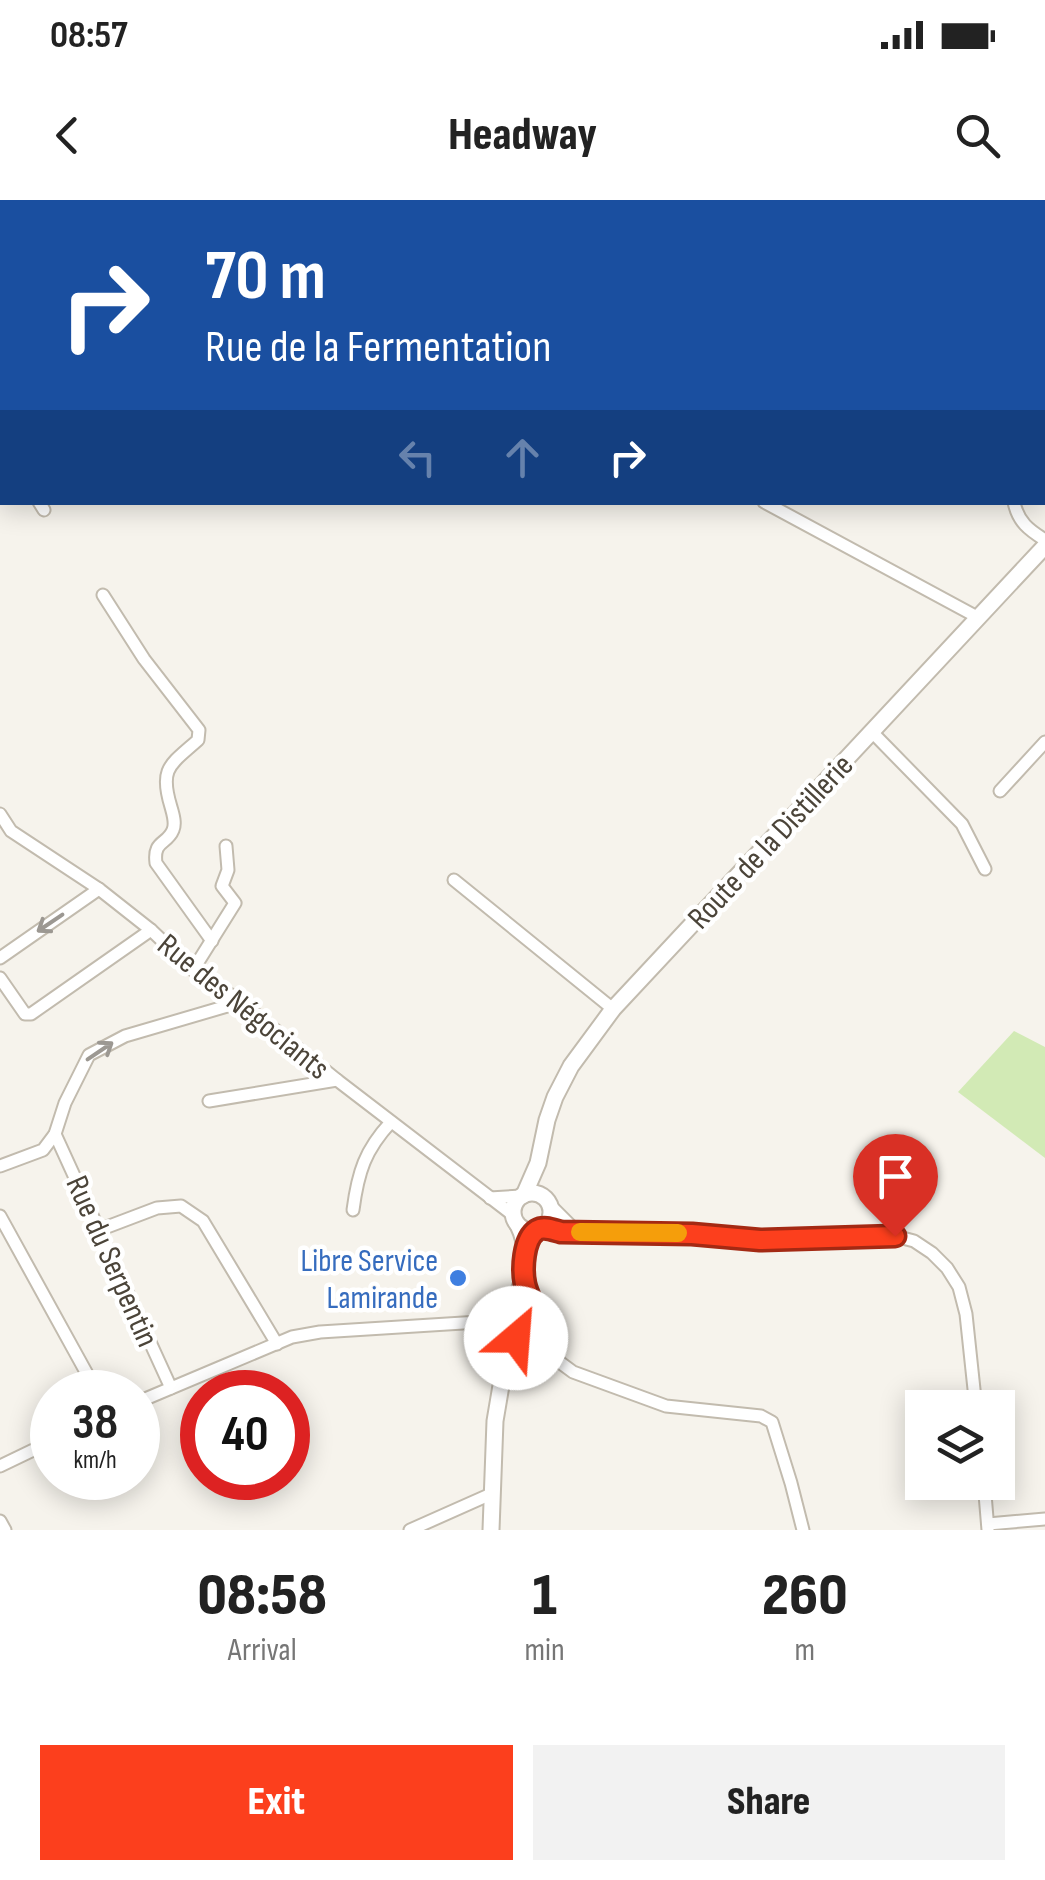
<!DOCTYPE html>
<meta charset="utf-8">
<style>
:root{--surface:#fff;--page:#f2f2f2;--text:#222;--muted:#767676;--accent:#fc3f1d}
body{margin:0;font-family:"Sofia Sans Condensed",sans-serif;background:var(--page);color:var(--text);height:100vh;display:flex;flex-direction:column;font-size:38px;white-space:nowrap}
*{box-sizing:border-box;margin:0}
p{font-size:32px;color:var(--muted)}
.icon{flex:none;width:55px;height:55px;fill:none;stroke:currentColor;stroke-width:2;stroke-linecap:round;stroke-linejoin:round}
.map{position:relative;height:1330px;overflow:hidden}
.sheet{display:flex;flex-direction:column;background:var(--surface);flex:1}
.sheet>*{flex:none}
.banner{position:absolute;left:0px;top:0px;width:1045px;height:305px;box-shadow:0 5px 25px #0003;background:#1a4fa0;color:#fff;overflow:hidden}
.buttons{position:absolute;left:905px;top:1190px;display:grid;gap:20px}
.buttons a{display:grid;place-items:center;width:110px;height:110px;border-radius:0px;background:var(--surface);box-shadow:0 5px 25px #0003;font-size:50px}
.speed{position:absolute;left:30px;top:1170px;display:flex;gap:20px;font-size:50px;font-weight:700;text-align:center}
.speed>*{display:grid;place-content:center;width:130px;height:130px;border-radius:50%;background:var(--surface);box-shadow:0 5px 25px #0003;line-height:1}
.speed small{font-size:25px;font-weight:400}
.speed .limit{border:15px solid #d22;background:#fff;color:#111}
.pin{position:absolute;display:grid;place-items:center;width:85px;height:85px;color:#fff;margin:-102px -42px;border-radius:50% 50% 50% 0;rotate:-45deg;box-shadow:0 0 10px #0007}
.pin .icon{rotate:45deg}
.me{position:absolute;width:110px;margin:-55px;rotate:27deg;stroke-linejoin:round;filter:drop-shadow(0 0 8px #0008)}
.turn{display:flex;align-items:center;gap:35px;height:210px;padding:0 40px;font-size:45px}
.turn .icon{width:130px;height:130px;stroke-width:2.5}
.turn b{display:block;font-size:70px;line-height:85px}
.lanes{display:flex;align-items:center;height:95px;padding:0 40px;background:#0003;justify-content:center;gap:50px;direction:ltr}
.lanes .off{opacity:.35}
.eta{display:flex;justify-content:space-evenly;align-items:center;height:170px;text-align:center}
.eta b{font-size:60px;font-weight:800;line-height:70px}
.cta{display:flex;gap:20px;margin-top:auto;padding:20px 40px}
.cta a{flex:1;height:115px;border-radius:0px;background:var(--accent);color:#fff;font-size:40px;font-weight:800;line-height:115px;text-align:center}
.cta a+a{background:var(--page);color:var(--text)}
.status{display:flex;justify-content:space-between;align-items:center;height:70px;padding:0 50px;background:var(--surface);direction:ltr}
.status svg{height:28px;fill:currentColor}
header{display:flex;justify-content:space-between;align-items:center;height:130px;padding:0 40px;background:var(--surface);font-size:45px;font-weight:800}
.map>svg:first-child{display:block}
.green{fill:#d2eab5}
.lines{fill:none;stroke-linecap:round;stroke-linejoin:round}
.minor-casing{stroke:#c2bbae;stroke-width:15}
.tertiary-casing{stroke:#c2bbae;stroke-width:19}
.minor{stroke:#fff;stroke-width:11}
.tertiary{stroke:#fff;stroke-width:15}
.oneway{stroke:#9c9892}
.route-casing{stroke:#a42913;stroke-width:25}
.route{stroke:#fc3f1d;stroke-width:18}
.slow{stroke:#f59e0b;stroke-width:18}
.shop-dot{fill:#3f7fe0;stroke:#fff;stroke-width:4}
.labels{text-anchor:middle;stroke-width:9;stroke-linejoin:round;paint-order:stroke}
.street-label{font-size:32px;fill:#4b4439;stroke:#fff}
.shop-label{font-size:32px;fill:#366cbe;stroke:#fff;text-anchor:end}
</style>
<div class="status"><b>08:57</b><svg viewBox="0 0 49 12"><path d="M0 12V9h3v3zM5 12V6h3v6zM10 12V3h3v9zM15 12V0h3v12zM26 1h20v11H26zM47 4h2v5h-2z"/></svg></div>
<header><svg class="icon" aria-label="back" viewBox="0 0 24 24"><path d="M15 5l-7 7 7 7"/></svg>Headway<svg class="icon" aria-label="search" viewBox="0 0 24 24"><circle cx="10" cy="10" r="6"/><path d="M15 15l6 6"/></svg></header>
<div class="map">
<svg width="1045" height="1330" viewBox="0 0 1045 1330">
<rect width="100%" height="100%" fill="#f6f3ec"/>
<!-- green -->
<path class="green" d="M1014,831l31,16v111l-87,-66z"/>
<g class="lines">
<!-- minor casing -->
<g class="minor-casing">
<g id="minor">
<path d="M280,0l3,2"/>
<path d="M466,0l2,2"/>
<path d="M1026,0l2,2"/>
<path d="M1042,21l3,3"/>
<path d="M1042,185l3,-11"/>
<path d="M0,249l2,4"/>
<path d="M39,302l5,8"/>
<path d="M764,302l215,116"/>
<path d="M1014,302c4,20 15,28 31,38"/>
<path d="M103,395l41,64 55,71 -1,10c-28,25 -39,28 -27,67 2,7 5,16 2,23 -6,15 -20,10 -17,33l56,78"/>
<path d="M872,532l90,92 23,45"/>
<path d="M1000,591l45,-49"/>
<path d="M0,614l11,17 88,58 52,41 42,40 44,29 100,81 176,135"/>
<path d="M454,680l159,129"/>
<path d="M0,758l99,-69"/>
<path d="M193,770l42,-67 -13,-17 6,-16 -2,-24"/>
<path d="M0,778l25,36h6l120,-84"/>
<path d="M209,901l128,-21"/>
<path d="M55,934l116,254"/>
<path d="M0,966l43,-16 12,-16 10,-31 24,-48 36,-19 116,-34"/>
<path d="M490,998l31,-2"/>
<path d="M549,1004l22,22 10,6"/>
<path d="M353,1010c5,-38 12,-60 38,-88"/>
<path d="M0,1016l97,176"/>
<path d="M543,1028l18,4 131,2 68,6 135,-4 19,5 18,12 15,15 12,19 7,27 10,94"/>
<path d="M99,1030l58,-22 24,-2 22,15 74,123"/>
<path d="M527,1138l46,34 93,34 95,10 11,6 19,61 12,47"/>
<path d="M138,1202l154,-65 28,-5 159,-10 26,-11"/>
<path d="M0,1266l52,-25"/>
<path d="M984,1282l4,48"/>
<path d="M0,1321l5,9"/>
<path d="M988,1324l57,-5"/>
<path d="M410,1330l81,-36"/>
</g>
</g>
<!-- tertiary casing -->
<g class="tertiary-casing">
<g id="tertiary">
<circle cx="532" cy="1012" r="19"/>
<path d="M524,995l14,-32 9,-43 8,-23 16,-31 42,-57 432,-463"/>
<circle cx="521" cy="1121" r="18"/>
<path d="M512,1105c14,-24 19,-54 6,-80"/>
<path d="M491,1330l4,-109 13,-77 -1,-11"/>
</g>
</g>
<!-- minor -->
<use href="#minor" class="minor"/>
<!-- tertiary -->
<use href="#tertiary" class="tertiary"/>
</g>
<!-- one-way arrows -->
<defs><path id="oneway-shaft" d="M-6 0H5M1.5-3L5.5 0L1.5 3" fill="none" stroke-width="1.6" stroke-linecap="round" stroke-linejoin="round" transform="scale(2.5)"/></defs>
<g class="oneway">
<use href="#oneway-shaft" transform="translate(50 723) rotate(146)"/>
<use href="#oneway-shaft" transform="translate(100 851) rotate(-34)"/>
</g>
<g class="lines">
<!-- route casing -->
<g class="route-casing">
<path id="route" d="M516,1138c12,2 20,-4 23,-15 -2,-14 -11,-25 -14,-39 -3,-14 -2,-45 12,-54 7,-4 16,0 24,2l131,2 68,6 135,-4"/>
</g>
<!-- route -->
<use href="#route" class="route"/>
<!-- slow -->
<path class="slow" d="M580,1032l98,1"/>
</g>
<!-- markers -->
<circle class="shop-dot" cx="458" cy="1078" r="10"/>
<g class="labels">
<!-- street labels -->
<g class="street-label">
<text transform="translate(770 641) rotate(-47)" y="11">Route de la Distillerie</text>
<text transform="translate(244 806) rotate(39)" y="11">Rue des Négociants</text>
<text transform="translate(113 1061) rotate(66)" y="11">Rue du Serpentin</text>
</g>
<!-- shop labels -->
<g class="shop-label">
<text x="438" y="1071">Libre Service<tspan x="438" dy="37">Lamirande</tspan></text>
</g>
</g>
</svg>
<div class="buttons">
<a><svg class="icon" aria-label="layers" viewBox="0 0 24 24"><path d="M12 4l9 5-9 5-9-5zM3 14l9 5 9-5"/></svg></a>
</div>
<div class="speed"><div>38<small>km/h</small></div><div class="limit">40</div></div>
<div class="pin" style="left:895px;top:1036px;background:#d93025"><svg class="icon" aria-label="arrive" viewBox="0 0 24 24"><path d="M6 21V4h12l-3 4 3 4H6"/></svg></div>
<svg class="me" style="left:516px;top:1138px" viewBox="-20 -20 40 40"><circle r="19" fill="#fff"/><path d="M0-13L10 11 0 6-10 11z" fill="#fc3f1d"/></svg>
<div class="banner">
<div class="turn"><svg class="icon" aria-label="right" viewBox="0 0 24 24"><path d="M7 20v-9h11M14 6l5 5-5 5"/></svg><div><b>70 m</b>Rue de la Fermentation</div></div>
<div class="lanes"><svg class="icon off" aria-label="left" viewBox="0 0 24 24"><path d="M17 20v-9H6M10 6l-5 5 5 5"/></svg><svg class="icon off" aria-label="ahead" viewBox="0 0 24 24"><path d="M12 20V5M6 11l6-6 6 6"/></svg><svg class="icon" aria-label="right" viewBox="0 0 24 24"><path d="M7 20v-9h11M14 6l5 5-5 5"/></svg></div>
</div>
</div>
<section class="sheet">
<div class="eta">
<div><b>08:58</b><p>Arrival</p></div>
<div><b>1</b><p>min</p></div>
<div><b>260</b><p>m</p></div>
</div>
<div class="cta"><a>Exit</a><a>Share</a></div>
</section>
